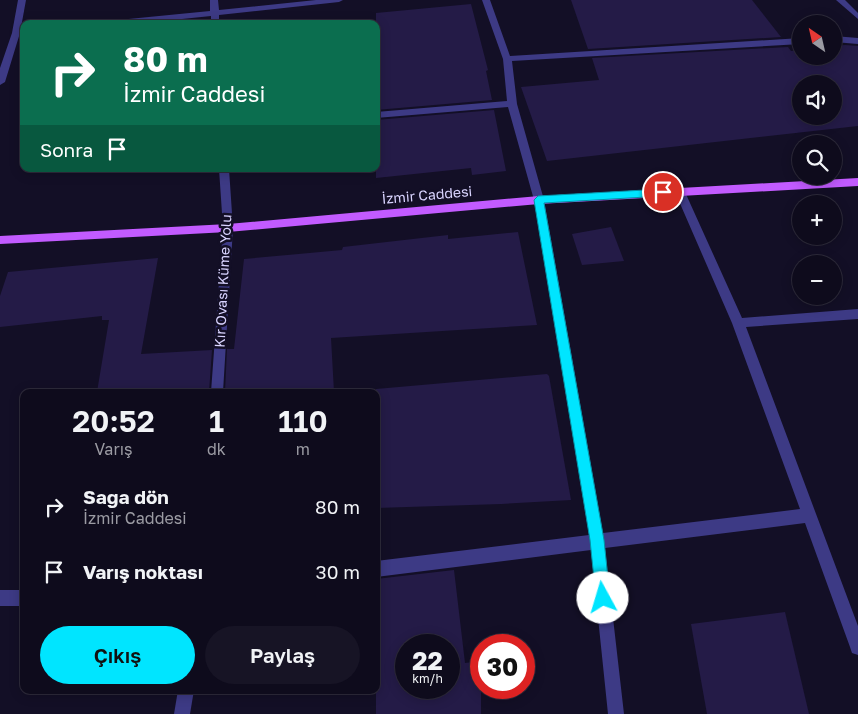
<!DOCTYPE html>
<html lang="tr">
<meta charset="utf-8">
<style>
:root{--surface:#0e0b1c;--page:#171425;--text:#f1f3f6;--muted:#9b9ba3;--line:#2e2b3b;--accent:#00e5ff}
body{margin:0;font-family:"Golos Text",sans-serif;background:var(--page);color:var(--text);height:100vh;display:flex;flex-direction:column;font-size:19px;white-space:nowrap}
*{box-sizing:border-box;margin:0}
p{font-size:16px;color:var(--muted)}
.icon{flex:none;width:28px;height:28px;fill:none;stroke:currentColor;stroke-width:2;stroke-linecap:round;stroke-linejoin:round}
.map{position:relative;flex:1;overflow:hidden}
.details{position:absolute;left:20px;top:389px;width:360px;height:305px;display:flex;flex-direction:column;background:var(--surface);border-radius:10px;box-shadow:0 2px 12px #0003,0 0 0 1px var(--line)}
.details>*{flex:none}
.banner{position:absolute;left:20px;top:20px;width:360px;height:152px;border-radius:10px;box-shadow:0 2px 12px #0003,0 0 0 1px var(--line);background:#0b6e4f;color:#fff;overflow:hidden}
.needle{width:32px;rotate:326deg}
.fabs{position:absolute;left:792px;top:15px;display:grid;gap:10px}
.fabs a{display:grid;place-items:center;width:50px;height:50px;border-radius:50%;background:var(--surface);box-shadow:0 2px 12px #0003,0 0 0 1px var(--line);font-size:25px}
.speed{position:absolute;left:395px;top:634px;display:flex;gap:10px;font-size:25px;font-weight:700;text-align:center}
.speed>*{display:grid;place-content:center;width:65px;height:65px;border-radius:50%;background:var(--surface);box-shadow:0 2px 12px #0003,0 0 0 1px var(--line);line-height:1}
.speed small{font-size:12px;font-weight:400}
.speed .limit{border:8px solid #d22;background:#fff;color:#111}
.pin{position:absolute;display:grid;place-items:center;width:42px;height:42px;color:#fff;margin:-21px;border:2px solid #fff;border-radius:50%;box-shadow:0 1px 5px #0007}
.me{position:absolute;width:55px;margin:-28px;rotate:354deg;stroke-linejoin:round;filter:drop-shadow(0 0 4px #0008)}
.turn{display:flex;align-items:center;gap:18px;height:105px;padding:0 20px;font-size:22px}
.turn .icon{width:65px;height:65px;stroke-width:2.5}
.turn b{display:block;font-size:35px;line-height:42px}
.then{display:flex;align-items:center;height:48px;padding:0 20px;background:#0003;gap:10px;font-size:19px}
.eta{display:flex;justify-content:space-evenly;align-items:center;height:85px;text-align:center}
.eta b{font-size:30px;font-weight:600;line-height:35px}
.button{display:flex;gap:10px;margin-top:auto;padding:10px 20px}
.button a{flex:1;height:58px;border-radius:30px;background:var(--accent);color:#111;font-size:20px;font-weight:600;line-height:58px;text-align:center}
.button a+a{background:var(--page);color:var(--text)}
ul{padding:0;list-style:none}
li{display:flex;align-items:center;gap:15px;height:65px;padding:0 20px}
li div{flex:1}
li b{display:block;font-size:19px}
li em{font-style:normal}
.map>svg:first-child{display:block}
.building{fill:#241b47;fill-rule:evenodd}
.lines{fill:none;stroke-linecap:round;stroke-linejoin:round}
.minor{fill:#3d3a85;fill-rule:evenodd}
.primary{fill:#c25bff;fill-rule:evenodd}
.route{fill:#00e5ff;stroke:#0095a6}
.labels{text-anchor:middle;stroke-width:5;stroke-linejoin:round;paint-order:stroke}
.street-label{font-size:14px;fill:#d9d4ff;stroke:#130f26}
</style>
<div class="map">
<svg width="858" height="714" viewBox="0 0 858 714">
<rect width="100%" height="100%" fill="#130f26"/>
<!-- building -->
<g class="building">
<path d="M571,0h181l29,37 -193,12z"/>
<path d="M471,4l17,66 -2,1 6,29 -116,10v-97z"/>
<path d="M845,45l13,1v80l-311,35 -26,-74 78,-7 -7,-22 196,-11 3,4 10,-1v6h33v-10zM801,84h33v32h-33z"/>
<path d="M494,110l12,61 -34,4 -1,-7 -95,10v-58z"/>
<path d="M611,227l13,34 -42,4 -10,-31z"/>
<path d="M518,232l19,93 -206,13 3,54h-109l2,-43h7l10,-90 98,-9 1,-3 105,-12v4z"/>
<path d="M158,258l-17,96 71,-4 -3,42h-112l12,-72h-7v-4l-102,11v-31l8,-24z"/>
<path d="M547,374l2,2 22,124 -70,4 -125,4v-119z"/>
<path d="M454,570l11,93 16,-2v53h-105v-135zM406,645h43v43h-43z"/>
<path d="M785,612l24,102h-102l-16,-90z"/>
</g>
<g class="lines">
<!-- minor -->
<g class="minor">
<path d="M18,0h8l-6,33 -15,49 -5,3v-17l12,-35z"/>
<path d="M210,0h8l1,10 97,-10h27l-4,2 -120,13v9h-8v-8l-77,8h-30l4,-3 102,-10z"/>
<path d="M482,0h8l20,56 291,-18v6l-289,17 5,43 27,96 59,333 197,-24 -68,-186 -57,-131 1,-3h8l1,3 57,126 116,-9v10l-112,8 112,299v29l-6,-2 -2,-6 -45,-124 -200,25 19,166h-16l-17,-164 -215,27v-16l213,-26 -55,-335 -26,-93 -132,11v-6l131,-11 -4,-42z"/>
<path d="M836,0h9l13,13v6z"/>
<path d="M834,36l24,2v6l-24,-2z"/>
<path d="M219,169h10l4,59 -10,164h-12l12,-164z"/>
<rect x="0" y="590" width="24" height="16"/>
<path d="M178,690h16l-4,24h-16z"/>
</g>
<!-- primary -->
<path class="primary" d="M858,178v8l-319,18 -311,28 -228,12v-8l228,-12 311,-28z"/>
</g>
<!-- route -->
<path class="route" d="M663,189l4,3 -4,4 -119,7 60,337 6,58 -2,5 -5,2 -5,-2 -2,-5 -6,-58 -56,-340 4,-4z"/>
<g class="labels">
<!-- street labels -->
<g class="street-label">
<text transform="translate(427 195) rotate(-5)" y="5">İzmir Caddesi</text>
<text transform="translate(223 281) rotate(-87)" y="5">Kır Ovası Küme Yolu</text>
</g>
</g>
</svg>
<div class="fabs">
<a><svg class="needle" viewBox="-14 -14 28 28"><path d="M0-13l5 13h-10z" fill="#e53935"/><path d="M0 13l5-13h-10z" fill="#9b9ba3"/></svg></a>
<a><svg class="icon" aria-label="sound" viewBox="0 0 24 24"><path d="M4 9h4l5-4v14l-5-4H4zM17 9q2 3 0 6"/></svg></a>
<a><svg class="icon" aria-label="search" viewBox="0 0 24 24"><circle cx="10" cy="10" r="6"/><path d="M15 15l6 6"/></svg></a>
<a>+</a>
<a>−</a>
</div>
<div class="speed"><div>22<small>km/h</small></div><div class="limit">30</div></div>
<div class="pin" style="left:663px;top:192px;background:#d93025"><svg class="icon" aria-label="arrive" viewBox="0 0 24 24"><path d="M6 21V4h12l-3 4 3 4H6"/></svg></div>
<svg class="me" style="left:603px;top:598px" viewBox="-20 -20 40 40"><circle r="19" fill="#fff"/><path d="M0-13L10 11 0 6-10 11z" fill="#00e5ff"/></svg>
<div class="banner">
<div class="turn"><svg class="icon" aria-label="right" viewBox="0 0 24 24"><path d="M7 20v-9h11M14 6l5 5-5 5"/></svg><div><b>80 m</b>İzmir Caddesi</div></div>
<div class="then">Sonra<svg class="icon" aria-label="arrive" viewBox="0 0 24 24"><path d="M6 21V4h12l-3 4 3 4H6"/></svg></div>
</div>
<section class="details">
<div class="eta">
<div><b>20:52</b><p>Varış</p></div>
<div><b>1</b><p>dk</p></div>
<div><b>110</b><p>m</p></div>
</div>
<ul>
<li><svg class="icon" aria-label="right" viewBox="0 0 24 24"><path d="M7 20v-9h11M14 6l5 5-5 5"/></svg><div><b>Sağa dön</b><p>İzmir Caddesi</p></div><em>80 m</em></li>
<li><svg class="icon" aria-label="arrive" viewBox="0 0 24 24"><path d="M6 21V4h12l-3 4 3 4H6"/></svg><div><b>Varış noktası</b></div><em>30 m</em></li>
</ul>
<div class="button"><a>Çıkış</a><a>Paylaş</a></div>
</section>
</div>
